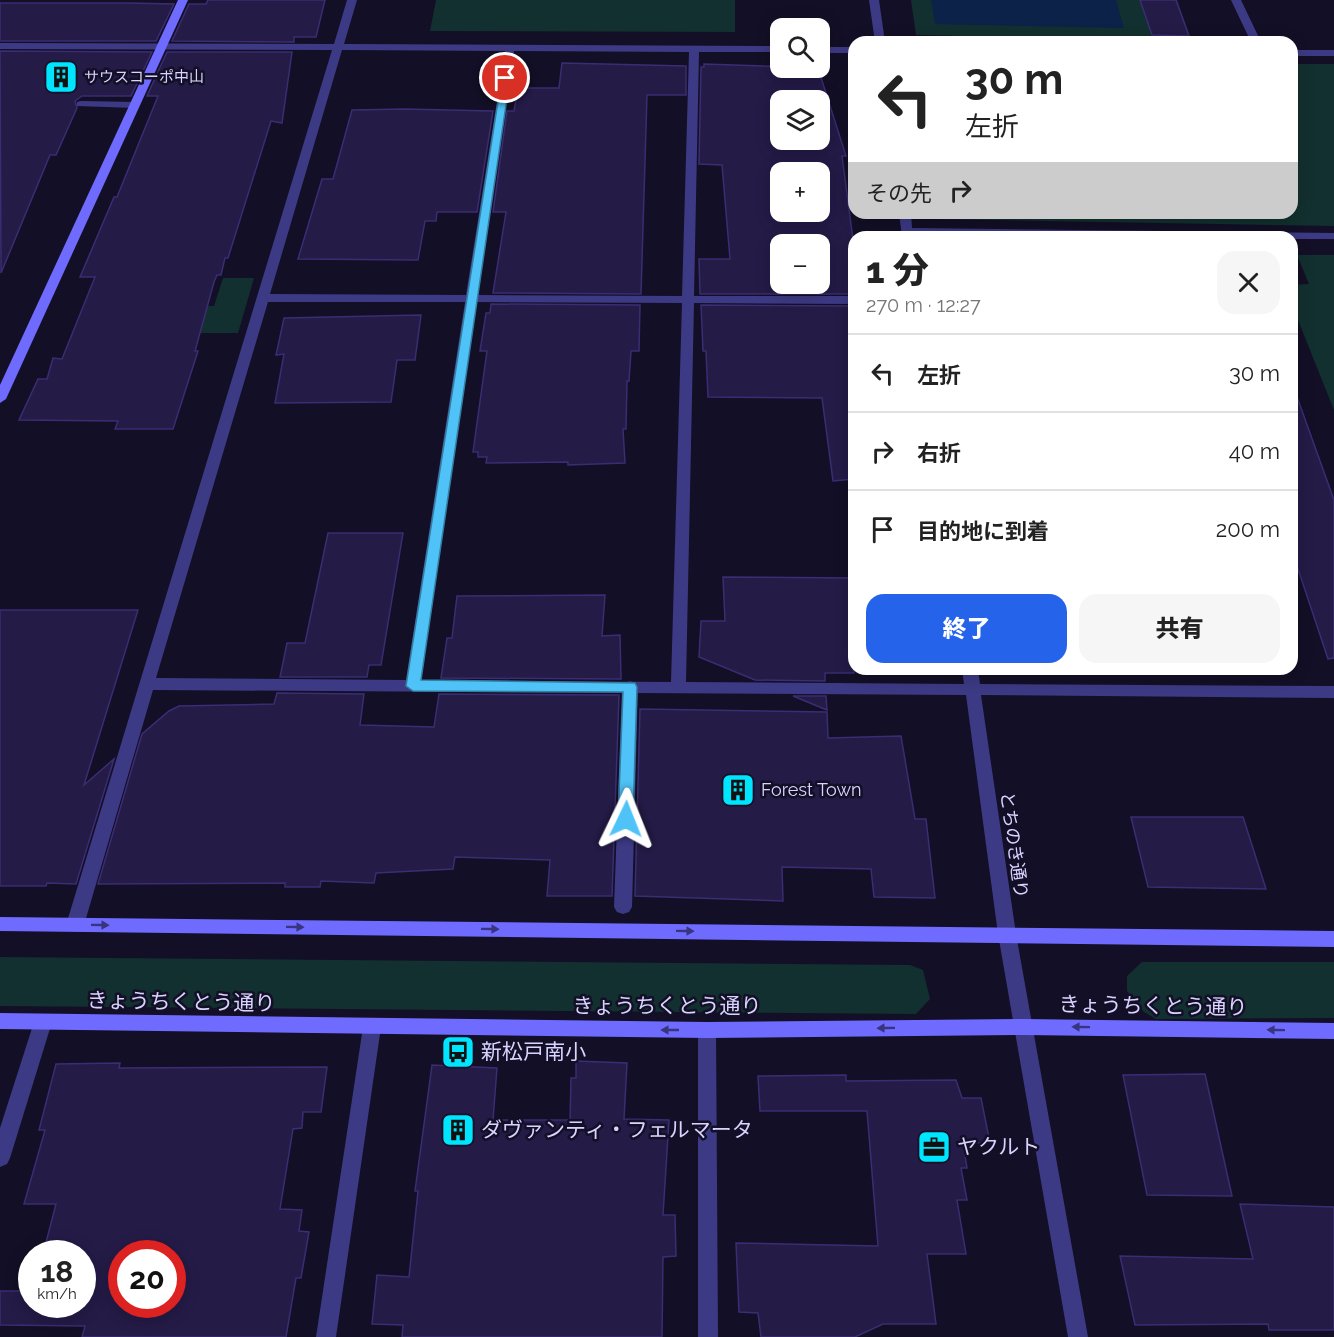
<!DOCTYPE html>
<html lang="ja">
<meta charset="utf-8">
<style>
:root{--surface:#fff;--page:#f6f6f6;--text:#222;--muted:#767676;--line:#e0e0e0;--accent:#2563eb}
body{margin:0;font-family:Raleway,"Noto Sans JP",sans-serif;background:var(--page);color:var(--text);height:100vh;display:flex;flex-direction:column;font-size:22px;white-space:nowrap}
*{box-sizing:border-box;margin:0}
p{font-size:20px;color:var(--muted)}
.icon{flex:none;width:33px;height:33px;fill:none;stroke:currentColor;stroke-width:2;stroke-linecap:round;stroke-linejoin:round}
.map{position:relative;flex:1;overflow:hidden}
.drawer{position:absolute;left:848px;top:231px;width:450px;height:444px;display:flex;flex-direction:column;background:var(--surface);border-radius:18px;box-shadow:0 3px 15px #0003}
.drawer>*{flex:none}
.hud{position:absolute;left:848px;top:36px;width:450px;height:183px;border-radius:18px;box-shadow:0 3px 15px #0003;background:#fff;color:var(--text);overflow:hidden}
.controls{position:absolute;left:770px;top:18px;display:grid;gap:12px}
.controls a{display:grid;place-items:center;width:60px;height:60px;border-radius:12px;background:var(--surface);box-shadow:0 3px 15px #0003;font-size:30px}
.speed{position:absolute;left:18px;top:1240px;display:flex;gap:12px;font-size:30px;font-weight:700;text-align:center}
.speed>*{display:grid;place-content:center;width:78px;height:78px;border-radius:50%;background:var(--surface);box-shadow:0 3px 15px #0003;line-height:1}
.speed small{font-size:15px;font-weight:400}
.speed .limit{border:9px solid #d22;background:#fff;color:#111}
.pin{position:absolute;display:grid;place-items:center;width:51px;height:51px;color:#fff;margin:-26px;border:3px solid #fff;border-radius:50%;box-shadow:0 2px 6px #0007}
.me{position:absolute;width:66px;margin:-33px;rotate:2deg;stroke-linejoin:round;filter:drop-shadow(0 0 4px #0008)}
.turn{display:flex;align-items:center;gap:21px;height:126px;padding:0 18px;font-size:27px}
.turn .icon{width:78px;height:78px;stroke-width:2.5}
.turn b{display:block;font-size:42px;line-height:51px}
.then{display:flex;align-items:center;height:57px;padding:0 18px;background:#0003;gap:12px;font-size:22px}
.round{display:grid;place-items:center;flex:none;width:63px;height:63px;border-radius:18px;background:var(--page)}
.headline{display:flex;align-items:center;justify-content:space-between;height:102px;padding:0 18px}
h1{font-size:36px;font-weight:800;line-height:45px}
.action{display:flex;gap:12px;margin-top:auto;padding:12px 18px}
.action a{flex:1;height:69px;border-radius:18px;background:var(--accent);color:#fff;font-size:24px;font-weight:800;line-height:69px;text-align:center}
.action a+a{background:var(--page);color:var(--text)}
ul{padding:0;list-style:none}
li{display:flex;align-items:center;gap:18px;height:78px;padding:0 18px;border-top:2px solid var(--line)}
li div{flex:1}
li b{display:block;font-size:22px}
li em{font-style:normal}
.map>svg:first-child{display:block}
.green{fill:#12302f}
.water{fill:#0c2248}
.building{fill:#241b47;stroke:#3b2d73;stroke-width:1.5;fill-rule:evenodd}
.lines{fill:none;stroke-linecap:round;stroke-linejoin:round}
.lane{fill:#3d3a85;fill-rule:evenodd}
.street{fill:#3d3a85;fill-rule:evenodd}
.secondary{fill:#6f6bff;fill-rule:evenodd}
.oneway{fill:#38347d}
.route{fill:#4fc3f7;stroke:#337fa1;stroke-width:1.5}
.labels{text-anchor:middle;stroke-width:5;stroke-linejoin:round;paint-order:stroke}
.far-poi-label{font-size:15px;fill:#d9d4ff;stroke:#130f26;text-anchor:start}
.poi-label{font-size:18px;fill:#d9d4ff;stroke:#130f26;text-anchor:start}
.street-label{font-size:18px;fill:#d9d4ff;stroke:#130f26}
.near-street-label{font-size:21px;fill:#d9d4ff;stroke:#130f26}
.near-poi-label{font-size:21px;fill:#d9d4ff;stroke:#130f26;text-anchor:start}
</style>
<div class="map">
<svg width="1334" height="1337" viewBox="0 0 1334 1337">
<rect width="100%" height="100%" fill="#130f26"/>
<!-- green -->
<g class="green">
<path d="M436,0h299v32l-305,-1z"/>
<path d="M911,0h266l13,37 -48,3 -226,-5z"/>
<path d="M1292,64h42v162l-402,-7 -1,-6h361z"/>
<path d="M1297,255h37v155l-42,-105v-20l17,-1z"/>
<path d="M223,278h31l-16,55h-40l-30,-27h46z"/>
<path d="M0,957l910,8 13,5 7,29 -14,15 -916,-8z"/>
<path d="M1142,962h192v56l-178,1 -12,-7 -17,-21v-15z"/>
</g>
<!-- water -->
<path class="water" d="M931,0h185l8,28 -189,-4z"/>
<!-- building -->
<g class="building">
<path d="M208,0h117l-9,37h-22v5l-122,-1 17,-37h17z"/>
<path d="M1140,0h36l13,36 -37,-1z"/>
<path d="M0,3h128l46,1 -18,37h-156z"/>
<path d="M0,51l152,1 -21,44h-49l-7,5 2,7 -21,47h-6l-49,118z"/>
<path d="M167,52h125l-10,71 -11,-2 -43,137h-3l-4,17h-4l-3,7 -19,69h3l-25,78h-58l3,-8 -99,-1 19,-41h9l6,-21 9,1 33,-82h-15l34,-80h3l41,-101h-11z"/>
<path d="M562,63l124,3v29h-39l-6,199 -148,-1 13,-81h-13l14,-101h7l4,-23h41z"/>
<path d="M704,64l114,4 28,88h-4l12,91v47h-154l-1,-35h31l-8,-94 -23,-1 2,-97h3zM780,100h39v40h-39zM780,172h39v40h-39zM780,244h39v40h-39z"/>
<path d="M405,109l88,2 -16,101h-40l-1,9h-11l-7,39 -120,-1 24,-80h11l19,-69z"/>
<path d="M491,304l149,1 -1,46h-8l-2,30h-2l-1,48h-3l2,34 -57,2v-3l-82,1 1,-6h-9v-5h-5l14,-101h-7l6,-38h4z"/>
<path d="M701,305l153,1v173l-21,2 -11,-83 -114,-1 -2,-46h-3z"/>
<path d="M421,315l-6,45h-18l-6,42 -116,1 9,-49 -8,1 8,-37z"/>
<path d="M1292,394h4l38,106v158l-6,1 -31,-93h-5z"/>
<path d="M328,533h75l-22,132h-12l-2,12h-87l7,-34h18z"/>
<path d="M723,577l131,1v95h-29v8l-70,-1 -56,-23 2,-36h24z"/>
<path d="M605,595l-3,41 18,-1 1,44 -180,-1 6,-40h5l5,-42z"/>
<path d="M0,610h138l-54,175 30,-26 -38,125 -29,-1 -1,3h-46z"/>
<path d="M277,693l87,1 -4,31 74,2 5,-33 180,1 -7,201h-65l3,-36 -95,-3 -2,12 -77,4 -2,10 -53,-2 -1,6h-35v-4l-187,1 44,-150 27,-23 10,-5 95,-2z"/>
<path d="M793,696h33l1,14z"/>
<path d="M640,709l187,3 1,26 73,-2 14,83h11l9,79 -61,-1 -3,-28 -89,-2 1,34 -148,-5z"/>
<path d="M1131,817h112l23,72 -118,-2z"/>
<path d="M576,1061l51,2 -3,56 45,1 -6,95h12l1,41 -13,1 -1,80h-260l1,-12 -31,-1 5,-49 32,2 9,-86h-3l17,-126 65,3 -4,52h77l1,-42h5z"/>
<path d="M120,1063l-1,5 208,-1 -6,45h-18l-1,16 -9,1 -13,80 22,1 -3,21 10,1 -8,46h-5l-10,59h-204l3,-11 -85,-1v-34h32v14h50v-51h-39l13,-50h-32l21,-74h-6l17,-66zM122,1254h50v51h-50z"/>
<path d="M1205,1074l27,122 -85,-1 -24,-120z"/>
<path d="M846,1075v6l110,-1 6,18h19l9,45h-27l4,25h-6l6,32h-10l9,54h-39l9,70h-53l-28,13h-94l-3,-24 -19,-1 -3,-69 142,3 -11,-135h-107l-2,-35z"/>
<path d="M1240,1204l94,3v123h-65l-1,-6 -133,1 -15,-69 133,3z"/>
</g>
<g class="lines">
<!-- lane -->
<g class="lane">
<path d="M81,101l54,1 5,3 -5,3 -58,-2v-4z"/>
<path d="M630,681l5,2 3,4 -6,220 -3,5 -6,2 -6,-2 -3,-5 8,-220 3,-4z"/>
</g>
<!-- street -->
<g class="street">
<path d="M347,0h10l-13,44 436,2v6h-81l-5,244h160v8l-160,-1 -8,379 278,2 -2,-15h16l2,15 354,2v12l-353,-3 35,239 72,403h-20l-70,-403 -32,-239 -813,-5 -69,235 -3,5 -6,2 -6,-2 -3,-5 266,-875 -332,-1v-6l334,1zM342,50l163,1 -39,244 -196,-1zM514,51l175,1 -7,244 -204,-1zM268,302h197l-59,378 -250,-2zM477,302l205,1 -11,379 -250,-2z"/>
<path d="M869,0h10l6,42h-10z"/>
<path d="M1231,0h10l20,42h-10z"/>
<rect x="819" y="47" width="35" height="6"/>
<rect x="1292" y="50" width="42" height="6"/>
<path d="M899,213h12l1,15 422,5v6h-42v-2l-379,-3 1,3h-12z"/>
<path d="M43,1014l6,2 3,6 -42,136 -3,6 -7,3v-39l34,-106 3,-6z"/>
<path d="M372,1019l6,2 3,6 -45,310h-20l47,-310 3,-6z"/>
<path d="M707,1022l6,2 3,6 2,307h-20v-307l3,-6z"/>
</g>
<!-- secondary -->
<g class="secondary">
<path d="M178,0h10l-182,399 -6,4v-18z"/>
<path d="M0,917l1334,14v16l-1334,-16z"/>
<path d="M0,1013l707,9 317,-3 310,4v16l-310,-4 -317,3 -707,-9z"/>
</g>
</g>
<!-- one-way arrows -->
<defs><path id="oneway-solid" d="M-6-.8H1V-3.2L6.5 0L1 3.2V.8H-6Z" transform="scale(1.5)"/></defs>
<g class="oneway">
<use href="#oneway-solid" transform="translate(100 925) rotate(1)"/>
<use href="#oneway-solid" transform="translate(295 927) rotate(1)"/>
<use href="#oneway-solid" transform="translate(490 929) rotate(1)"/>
<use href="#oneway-solid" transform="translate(685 931) rotate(1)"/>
<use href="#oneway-solid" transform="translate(1081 1027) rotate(-179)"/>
<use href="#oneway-solid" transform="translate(886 1028) rotate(179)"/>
<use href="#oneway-solid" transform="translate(670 1030) rotate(-180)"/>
<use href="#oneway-solid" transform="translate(1276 1030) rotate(-179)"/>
</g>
<!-- route -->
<path class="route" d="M502,76l8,2 -89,602 214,3 2,4 -4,132 -2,4h-11l-2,-4 5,-127 -210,-1 -7,-5z"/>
<!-- icons -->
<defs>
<g id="building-square" transform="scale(1.725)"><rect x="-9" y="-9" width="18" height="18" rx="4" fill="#00e5ff" stroke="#130f26"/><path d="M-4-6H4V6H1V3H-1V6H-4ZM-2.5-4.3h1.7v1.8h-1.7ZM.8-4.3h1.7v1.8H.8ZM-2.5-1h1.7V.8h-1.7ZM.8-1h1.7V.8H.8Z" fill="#111"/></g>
<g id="bus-square" transform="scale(1.725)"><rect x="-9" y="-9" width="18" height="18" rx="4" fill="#00e5ff" stroke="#130f26"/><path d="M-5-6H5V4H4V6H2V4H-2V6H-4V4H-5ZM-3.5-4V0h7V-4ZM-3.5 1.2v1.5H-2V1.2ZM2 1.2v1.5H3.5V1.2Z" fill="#111"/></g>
<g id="office-square" transform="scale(1.725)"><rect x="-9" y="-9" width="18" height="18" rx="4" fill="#00e5ff" stroke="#130f26"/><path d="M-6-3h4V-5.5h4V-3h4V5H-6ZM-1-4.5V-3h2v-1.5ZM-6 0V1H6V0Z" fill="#111"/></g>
</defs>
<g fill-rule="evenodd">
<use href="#building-square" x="61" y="77"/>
<use href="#building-square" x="738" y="790"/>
<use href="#bus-square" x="458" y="1052"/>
<use href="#building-square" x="458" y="1130"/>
<use href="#office-square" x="934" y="1147"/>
</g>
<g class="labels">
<!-- far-poi labels -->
<g class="far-poi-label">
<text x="84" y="82">サウスコーポ中山</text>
</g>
<!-- poi labels -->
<g class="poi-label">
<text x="761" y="796">Forest Town</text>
</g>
<!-- street labels -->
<g class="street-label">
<text transform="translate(1014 845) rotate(82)" y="6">とちのき通り</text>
</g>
<!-- near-street labels -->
<g class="near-street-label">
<text transform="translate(181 1002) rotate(1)" y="7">きょうちくとう通り</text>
<text x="667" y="1013">きょうちくとう通り</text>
<text transform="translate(1153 1006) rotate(1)" y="7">きょうちくとう通り</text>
</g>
<!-- near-poi labels -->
<g class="near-poi-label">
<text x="481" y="1059">新松戸南小</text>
<text x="481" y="1137">ダヴァンティ・フェルマータ</text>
<text x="957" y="1154">ヤクルト</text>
</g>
</g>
</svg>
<div class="controls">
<a><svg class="icon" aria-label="search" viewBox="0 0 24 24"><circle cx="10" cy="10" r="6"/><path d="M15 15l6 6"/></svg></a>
<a><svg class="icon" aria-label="layers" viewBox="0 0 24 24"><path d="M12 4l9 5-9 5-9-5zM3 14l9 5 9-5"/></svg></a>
<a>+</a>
<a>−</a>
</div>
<div class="speed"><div>18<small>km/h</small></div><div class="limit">20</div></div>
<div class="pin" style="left:505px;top:78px;background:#d93025"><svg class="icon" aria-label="arrive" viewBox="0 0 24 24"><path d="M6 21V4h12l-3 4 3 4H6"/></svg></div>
<svg class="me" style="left:626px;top:819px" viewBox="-20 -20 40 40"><path d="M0-17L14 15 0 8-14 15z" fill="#4fc3f7" stroke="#fff" stroke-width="4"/></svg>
<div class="hud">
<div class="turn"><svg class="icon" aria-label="left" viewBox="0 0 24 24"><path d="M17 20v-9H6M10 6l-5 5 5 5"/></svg><div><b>30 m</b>左折</div></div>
<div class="then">その先<svg class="icon" aria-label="right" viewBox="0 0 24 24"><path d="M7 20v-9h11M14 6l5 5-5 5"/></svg></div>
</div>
<section class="drawer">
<div class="headline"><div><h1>1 分</h1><p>270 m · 12:27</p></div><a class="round"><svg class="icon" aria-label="close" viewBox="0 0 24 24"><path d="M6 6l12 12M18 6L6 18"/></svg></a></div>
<ul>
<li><svg class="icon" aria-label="left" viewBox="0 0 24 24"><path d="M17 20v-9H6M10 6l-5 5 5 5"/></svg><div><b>左折</b></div><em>30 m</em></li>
<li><svg class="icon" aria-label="right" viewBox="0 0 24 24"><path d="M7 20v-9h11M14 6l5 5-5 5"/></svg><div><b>右折</b></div><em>40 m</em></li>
<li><svg class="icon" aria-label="arrive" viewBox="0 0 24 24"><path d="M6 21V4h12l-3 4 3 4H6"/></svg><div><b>目的地に到着</b></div><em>200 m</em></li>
</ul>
<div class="action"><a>終了</a><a>共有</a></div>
</section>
</div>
